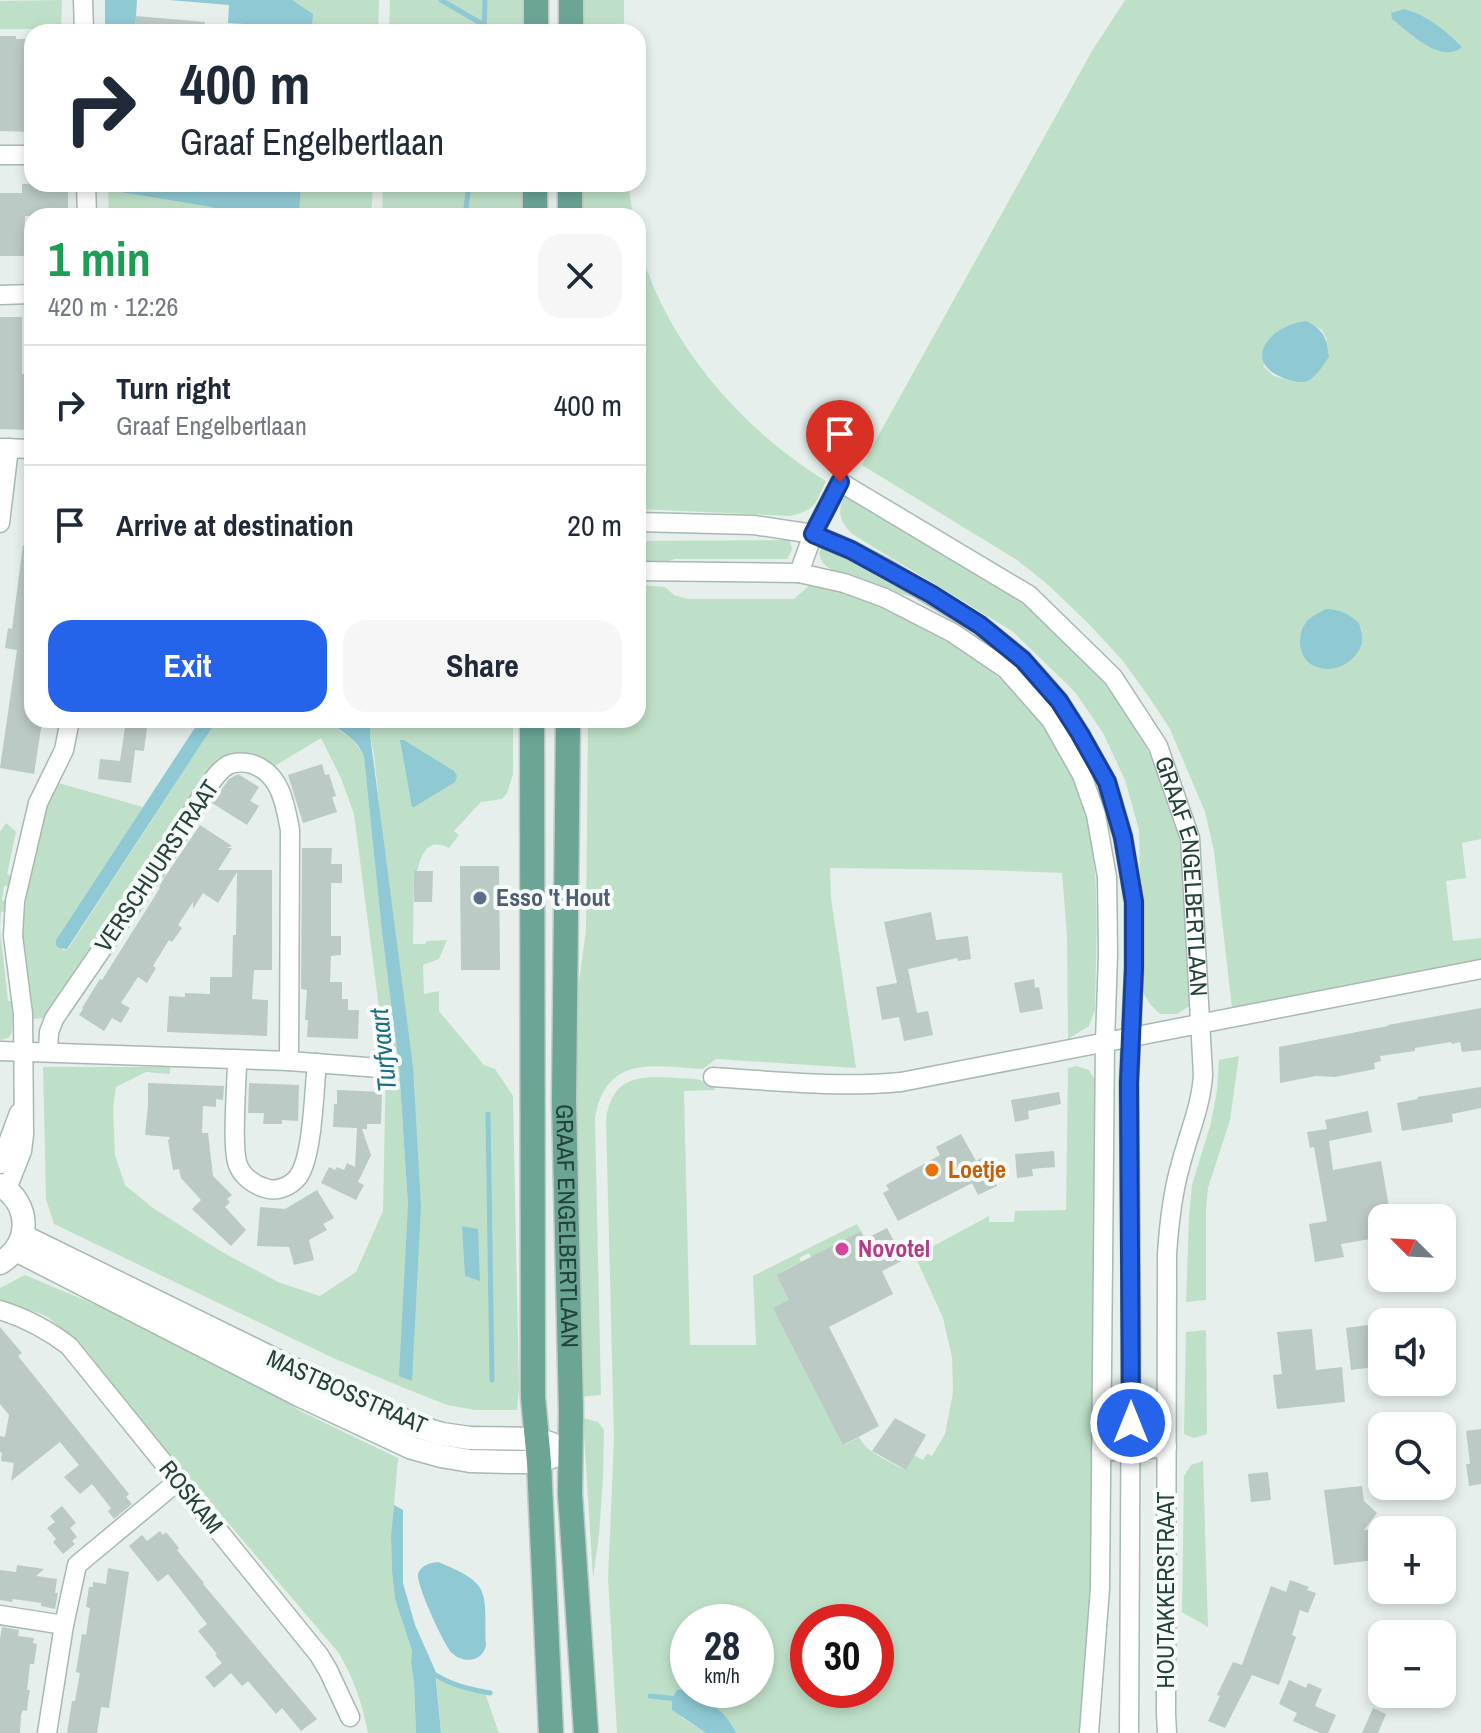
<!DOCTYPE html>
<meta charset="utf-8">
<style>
:root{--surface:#fff;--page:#f6f6f7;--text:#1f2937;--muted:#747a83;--line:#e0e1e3;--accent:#2563eb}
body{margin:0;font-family:"Archivo Narrow",sans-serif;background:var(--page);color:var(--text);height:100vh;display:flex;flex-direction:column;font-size:30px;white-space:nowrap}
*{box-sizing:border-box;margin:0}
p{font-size:26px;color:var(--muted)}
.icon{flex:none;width:44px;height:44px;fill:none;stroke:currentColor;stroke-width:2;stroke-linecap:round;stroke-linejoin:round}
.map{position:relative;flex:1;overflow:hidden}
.details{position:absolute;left:24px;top:208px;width:622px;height:520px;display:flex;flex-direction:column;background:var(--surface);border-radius:24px;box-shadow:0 4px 12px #0003}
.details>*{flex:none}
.hud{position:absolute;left:24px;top:24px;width:622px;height:168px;border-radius:24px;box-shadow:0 4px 12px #0003;background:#fff;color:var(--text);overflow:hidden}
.needle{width:52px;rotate:294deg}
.fabs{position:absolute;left:1368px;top:1204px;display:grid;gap:16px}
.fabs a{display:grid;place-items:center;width:88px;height:88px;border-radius:16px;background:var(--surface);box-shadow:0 4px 12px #0003;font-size:40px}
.speed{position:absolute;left:670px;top:1604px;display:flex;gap:16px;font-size:40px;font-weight:700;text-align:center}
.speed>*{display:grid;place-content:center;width:104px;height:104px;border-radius:50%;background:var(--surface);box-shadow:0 4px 12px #0003;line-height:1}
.speed small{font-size:20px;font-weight:400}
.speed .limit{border:12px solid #d22;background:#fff;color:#111}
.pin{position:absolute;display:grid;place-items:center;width:68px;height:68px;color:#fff;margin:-82px -34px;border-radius:50% 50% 50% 0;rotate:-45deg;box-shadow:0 0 8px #0007}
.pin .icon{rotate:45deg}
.me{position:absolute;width:88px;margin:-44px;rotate:0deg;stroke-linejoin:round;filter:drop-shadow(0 0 6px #0008)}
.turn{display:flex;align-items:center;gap:28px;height:168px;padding:0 24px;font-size:36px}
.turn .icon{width:104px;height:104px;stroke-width:2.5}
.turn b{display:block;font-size:56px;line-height:68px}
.round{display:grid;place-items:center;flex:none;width:84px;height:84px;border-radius:24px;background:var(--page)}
.overview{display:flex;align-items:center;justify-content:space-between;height:136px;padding:0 24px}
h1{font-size:48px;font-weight:800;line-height:60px;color:#1e9e55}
.button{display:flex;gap:16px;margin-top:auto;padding:16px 24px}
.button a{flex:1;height:92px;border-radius:24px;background:var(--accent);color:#fff;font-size:32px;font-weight:800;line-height:92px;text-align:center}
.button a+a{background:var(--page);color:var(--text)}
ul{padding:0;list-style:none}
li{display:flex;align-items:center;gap:24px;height:120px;padding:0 24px;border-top:2px solid var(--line)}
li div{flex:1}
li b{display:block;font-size:30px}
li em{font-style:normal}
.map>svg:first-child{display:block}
.green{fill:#bfe0c8;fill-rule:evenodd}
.water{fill:#8ec9d4}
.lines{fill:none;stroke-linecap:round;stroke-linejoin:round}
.stream{stroke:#8ec9d4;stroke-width:5}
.building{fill:#bbcac4}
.minor-casing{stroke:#a8b8b2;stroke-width:21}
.tertiary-casing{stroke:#a8b8b2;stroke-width:25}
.primary-casing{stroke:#c2cac8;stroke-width:27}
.minor{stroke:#fff;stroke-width:18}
.tertiary{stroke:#fff;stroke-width:22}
.primary{stroke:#6aa596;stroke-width:24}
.route-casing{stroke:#184099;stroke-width:20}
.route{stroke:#2563eb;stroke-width:14}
.service-dot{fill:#5c6f8a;stroke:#f7fbf9;stroke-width:3}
.food-dot{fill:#e8710a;stroke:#f7fbf9;stroke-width:3}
.hotel-dot{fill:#d1479c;stroke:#f7fbf9;stroke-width:3}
.labels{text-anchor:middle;stroke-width:8;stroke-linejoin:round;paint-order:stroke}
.street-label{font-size:24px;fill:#24423a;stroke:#f7fbf9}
.service-label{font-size:24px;font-weight:bold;fill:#4e5e75;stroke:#f7fbf9;text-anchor:start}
.food-label{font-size:24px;font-weight:bold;fill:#c56008;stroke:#f7fbf9;text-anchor:start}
.hotel-label{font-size:24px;font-weight:bold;fill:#b23c85;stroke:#f7fbf9;text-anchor:start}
.water-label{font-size:26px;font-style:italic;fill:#1c6f80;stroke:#f7fbf9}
</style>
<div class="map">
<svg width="1481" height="1733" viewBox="0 0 1481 1733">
<rect width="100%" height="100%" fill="#e6efeb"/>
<!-- green -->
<g class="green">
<path d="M62,0l-1,29h-61v-28z"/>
<path d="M292,0h87l-1,32h-66l1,-14z"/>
<path d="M390,0h137v32h-138z"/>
<rect x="581" y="0" width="43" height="32"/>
<path d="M1125,0h356v839l-19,4 4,35 -20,3 7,60 28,-3v22l-249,48 -18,-157 -9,-39 -35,-83 -21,-32 -26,-36 -35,-38 -42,-40 -29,-23 -155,-95 230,-414zM1307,321l15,9 5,9 -31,43 -22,-6 -11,-10z"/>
<path d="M301,184h72l-2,32h-72z"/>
<path d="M383,184h141l1,32h-143z"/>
<path d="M582,184h46l5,32h-50z"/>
<path d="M108,190l103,17 7,4 3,5h-112z"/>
<path d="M638,240c24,99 103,189 188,241 -11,23 -10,29 -36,35l-152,-7z"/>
<path d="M846,493l188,114 54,54 30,38 24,39 22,49 12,32 9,62 6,124 -14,9h-17l-10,-10 -8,-13 -3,-161 -14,-50 -22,-47 -28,-41 -63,-61 -160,-97c-14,-15 -15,-23 -6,-41z"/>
<path d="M790,540l2,10 -5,9h-112l-15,5h-22v-23z"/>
<path d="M826,547l70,35 20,15c-20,-2 -37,-13 -56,-19 -10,-3 -22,-4 -31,-10 -6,-4 -9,-8 -10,-16l3,-4z"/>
<path d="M811,584c23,5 49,9 71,19 13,6 25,14 37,21 71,39 139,93 163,173 20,68 14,142 13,213l-6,16 -21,13 -1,-104 -5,-62 -80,-3 -152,-2 1,30 25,170 -140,-9 -13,10c-50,-3 -98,-15 -108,50l6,276 -22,2 -4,-322 1,-71 10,-74 2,-210h50v-135l27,2 9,8 14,4h106z"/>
<path d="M217,720h108l27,19 9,12 3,6 18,175 17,134 9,140h13l-47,-451 -4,-20 1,-14 142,-1v54l-6,19 -5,6 -21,3 -27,29 5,4 -10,13c-21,-11 -27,5 -32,23h-3l-1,73h12l2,-3 20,-1 -8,19 -16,6 1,29 15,-3v20l45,54 11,4 18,27 6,293 -2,21h-42l-28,-5 -43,-17 -73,-31 -277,-133 -8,-25 -3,-132h127v7l-24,-2 -30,15 -3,21 2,47 10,30 28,23 69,44 56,30 42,14 36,-24 27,-61 3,-149 -32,-248 -13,-36 -20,-40 -48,29c-14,-11 -25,-12 -42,-11l-182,262 -19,1 -9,-74v-39l13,-59 21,-65 88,25 -87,133 7,10 5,-1z"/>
<path d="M6,823l10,9 -9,42 6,4 -4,8h-5l-2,14 7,3v7l-8,2 -1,12v-92z"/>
<path d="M0,929l8,72h6l1,20 -3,1c1,10 0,17 -12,18z"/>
<path d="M1239,1056l-9,64 -22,68 -2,21v91l-20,2 3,-85 3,-32 19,-62 6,-33 2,-30z"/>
<path d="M1076,1066l13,4 9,15v308l-11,326 -8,14h-343c-8,-18 -30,-35 -48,-43h68v-68h-68v68l-3,-1 -4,28 25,16h-89l-9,-154 6,-140 -8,-320c6,-42 33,-44 70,-41 19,1 25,-1 40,12l-32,1 6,254h66l-3,-69 104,-52 4,7 -44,23 8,17 -5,2 -11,-20 -10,5 11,20 -5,3 -9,-17 -20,11 13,25 55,145 15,-8c8,16 30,24 46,33l9,-15 9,5 4,-6 5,2 13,-22 8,-42 -1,-35 -9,-39 -28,-62 74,-40v6h25l1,-11 51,-1 2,-142zM808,1622h68v68h-68z"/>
<path d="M25,1275l126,53 90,46 61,38 96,46 -7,81 1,33 3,27 17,52 -1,12 3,19 2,51h-48c-6,-30 -14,-55 -30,-81l-272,-319 -18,-16 -12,-5 -36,-9v-15z"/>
<path d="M1206,1330l1,104 -13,4 -10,-4 2,-102z"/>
<path d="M583,1418l15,4 6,8 -1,47 -4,58 -6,43z"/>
<path d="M1203,1461l5,166 -26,-15 2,-136 7,-11z"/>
<path d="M436,1676l23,11 26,6 14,40h-58z"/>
</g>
<!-- water -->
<g class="water">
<path d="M105,0h32l-2,32h-30z"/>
<path d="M169,0h123l21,14 -1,18h-24v-5l-60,-4 1,-18z"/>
<path d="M1404,9c23,6 41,21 58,38 -21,18 -53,-15 -70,-28l-1,-6z"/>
<path d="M108,184h193l-2,32h-78l-3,-5 -7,-4 -103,-17z"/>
<path d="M1307,321c18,11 19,15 22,36 -6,8 -12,19 -21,24 -6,2 -13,1 -19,-1 -52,-16 -19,-56 18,-59z"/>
<path d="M1326,609c14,0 22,5 33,14 1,5 4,13 3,19 -4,19 -27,32 -45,25 -18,-5 -21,-30 -12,-43 4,-7 14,-11 21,-15z"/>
<path d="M200,720h17l-150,229 -8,-1 -3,-3v-5z"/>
<path d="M325,720h24l7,2 3,-2h12l-1,15 43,332 8,139 -9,175 -13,-5 9,-170 -9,-140 -17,-134 -18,-175c-6,-18 -24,-27 -39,-37z"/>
<path d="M400,740h4l50,31 3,5 -2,6 -41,25h-2z"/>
<path d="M462,1226l16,3 2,52 -15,-5z"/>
<path d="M394,1505l9,5v73l12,42 20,45 6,63h-25l-2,-51 -3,-19 1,-12 -17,-52 -3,-27 -1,-36z"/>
<path d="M438,1562c55,22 46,29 48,83 -3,17 -23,19 -34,8 -8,-8 -36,-69 -34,-79 3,-9 12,-11 20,-12z"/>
<path d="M685,1689c21,9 41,22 51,44h-30l-34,-23v-11l5,-9z"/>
</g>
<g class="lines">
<!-- stream -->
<g class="stream">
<path d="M441,0l43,25"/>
<path d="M484,32l1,-32"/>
<path d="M465,216l4,-32"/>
<path d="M488,1114l4,266"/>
<path d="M431,1672c19,13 37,17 59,21"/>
<path d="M650,1696l28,3"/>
</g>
</g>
<!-- building -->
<g class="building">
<path d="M136,16l69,6 -1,10h-69z"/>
<path d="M0,36h16v3h10l1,78h4v15l-31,-1z"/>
<path d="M22,184h46v32h-43l-1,40h-24v-63h22z"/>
<path d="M0,317h22v57h10v56l-32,-1z"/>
<path d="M23,545h9v176l10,1 -8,52 -34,-6 17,-118 -12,-2 3,-20 4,1z"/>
<path d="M126,720h22l-4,31 -9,-1 -4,33 -33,-4 2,-20 20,2z"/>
<path d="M322,764l3,11 4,-1 7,22 -4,1 5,15 -34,11 -15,-48z"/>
<path d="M238,774l21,13 -9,14 9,5 -12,19 -35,-22 17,-24z"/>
<path d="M200,825l32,21 -6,2h6l-14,22h54v100h-18l-2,29 16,1 -1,36 -100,-4 2,-36 16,1v-4l25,1v-17h22l1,-42h3l1,-63 -19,31 -15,-10 -10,16v-7l-15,23 4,3 -10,14 -3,-2 -16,26 3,2 -9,15 -9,-6 -17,26 9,5 -9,15 -9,-5 -8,13 -25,-16 4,-6 -1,-1 18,-29 2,1 58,-92 -1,-1 5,-9z"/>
<path d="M302,848h30l-1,16h11v19h-11v53h10v19l-10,1 -1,26h12v17h6v11h11l-1,29 -51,-2 1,-17h-3l2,-30 -6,-1z"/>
<path d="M460,866h39l1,104h-39z"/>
<path d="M414,871h19l-1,31h-18z"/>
<path d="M931,912l5,28 32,-4 3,23 -13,2 -1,-3 -49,11 9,44 11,-2 5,24 -29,6 -5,-24 -17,3 -6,-33 21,-4 -13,-61z"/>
<path d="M1034,979l1,9 4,-1 4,22 -23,4 -6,-30z"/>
<path d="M1481,1008v42l-19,2 -2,-10 -8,2 -1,-2 -36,6v3l-35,5 1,5 -7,2 1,6 -40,8 -19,-1 -36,7 -1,-36 109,-21v-1z"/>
<path d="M148,1083l76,3 -1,14 -7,-1v8l-13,-1 -1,27h6l5,43 19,19 -5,4 3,3 -5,5 21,23 -15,16 -39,-37 9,-9 -20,-22 -2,-9 -6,1 -5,-29 2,-4 -25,-2 3,-30z"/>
<path d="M249,1083l50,2 -1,36 -16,-1v4h-19l1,-11h-16z"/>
<path d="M1481,1087v21l-29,6 1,8 -51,9 -5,-28 21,-4 -1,-2z"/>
<path d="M337,1090l45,2 -1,32h-14v5h-5l9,26 -13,27 6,3 -8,15 -35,-17 8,-16 6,3 2,-3 7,3 3,-7 8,4 2,-39 -24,-1 1,-23h3z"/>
<path d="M1059,1092l2,12 -33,7 1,8 -14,3 -4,-22z"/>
<path d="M1368,1111l4,21 -43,9 4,29 48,-9 10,57h-9v19l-41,7 3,13 -29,5 -6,-38 18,-3 -13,-74 -4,1 -3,-16 20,-3 -2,-9z"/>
<path d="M961,1134l15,27 7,-4 14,29 -19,9 -6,-12 -74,38 -15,-28 6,-3 -3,-5 54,-30 -4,-8z"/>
<path d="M1054,1151l1,16 -23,2 1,7 -16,2 -2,-24z"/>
<path d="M317,1190l17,28 -11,6 4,6 -18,10 5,20 -20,5 -5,-18 -32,-1 3,-39 25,2z"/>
<path d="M887,1228l17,32 -22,11 11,23 -64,33 50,99 -36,19 -70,-137 16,-8 -13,-25 85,-44 4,8z"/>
<path d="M1382,1323v43l-31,4 -5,-42z"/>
<path d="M0,1327l22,26 -4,3 111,138 -3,3 6,7 -18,15 -6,-8 3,-3 -19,-24 -12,10 -16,-17 15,-12 -19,-23 -49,39 3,-18 -13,-2 1,-8 -2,-1v-16l5,1 4,-22 -9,-11z"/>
<path d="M1312,1329l4,41 26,-3 3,35 -68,7 -4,-34 9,-1 -5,-42z"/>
<path d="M895,1418l31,17 -20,35 -34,-19z"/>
<path d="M1481,1429v55l-12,2 -3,-22h4l-4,-33z"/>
<path d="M1268,1472l3,28 -20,2 -3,-28z"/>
<path d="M1362,1486l2,15 13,12 -13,17 18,-2v31l-48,6 -10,-75z"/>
<path d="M62,1506l14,17 -6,5 7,9 -5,4 3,3 -12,10 -10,-12 3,-3 -9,-11 8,-6 -5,-6z"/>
<path d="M160,1531l3,4 3,-3 13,16 -2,2 27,33 -1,1 114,135 -16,12 -19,-23 -6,6 -28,-33 -6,5 -11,-13 -17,15 -9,-11 17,-14 -7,-8 2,-1 -19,-23 9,-7 -39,-50 -10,8 -29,-36 13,-11 5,6z"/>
<path d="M17,1565l27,4 -8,7 21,3 -2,14h3l-3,16 -14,-3v-3l-13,-2 -15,-2 -1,3 -12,-2v-30l16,2z"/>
<path d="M108,1568l21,4 -20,136 -8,-1 -4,26h-30l5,-32h3l5,-28 -4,-1 6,-38 4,1 4,-27 -4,-1 3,-20h4v-5l13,2z"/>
<path d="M1290,1580l19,7 -2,3 9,3 -8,20 -8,-3 -8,25 4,2 -17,48 -27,-10 -27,53 -17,-7 12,-25 -3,-1 16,-33 9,3 29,-79 15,6z"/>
<path d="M2,1627l17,3 -1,6 16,2 -1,5 4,1 -3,20h-4l-3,26h3l-2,10 -1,11 -4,-1 -2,5 -1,18h-20v-94z"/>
<path d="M1289,1680l17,8 2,-5 14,6 -7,17 21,9 -8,18h-8l-27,-12 4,-8 -18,-9z"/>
<path d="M1373,1708l13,6 -8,19h-16z"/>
</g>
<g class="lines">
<!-- minor casing -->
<g class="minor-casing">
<g id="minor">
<path d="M83,0l1,32"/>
<path d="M0,155h32"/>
<path d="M86,184l1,32"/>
<path d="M0,295l32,-1"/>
<path d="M0,448l32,1"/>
<path d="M638,522l116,3 59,9 38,16 36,19 93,56 43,35 36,41 21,33 27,48 16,55 11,65v66l-5,115 2,257 -2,393"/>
<path d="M0,523l9,-75"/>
<path d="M638,571l161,2 45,10 41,15 68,35 53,36 45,51 31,55 14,40 11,62 1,77 -3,87 -5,547 -11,145"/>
<path id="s1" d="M799,573l14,-39 27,-52 189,113 84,82 45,69 32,92 13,237c-2,32 -15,60 -23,92 -8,28 -11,58 -13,87l-1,460 1,19"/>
<path d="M0,1051l289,10 90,7"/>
<path d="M48,1052l1,-20 5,-13c40,-59 82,-118 121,-179 13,-18 35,-65 53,-75 8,-4 16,-3 24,-1 29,10 33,40 38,66l-1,231"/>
<path d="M237,1061c0,22 -6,86 1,104 4,11 16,20 27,23 11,4 25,-1 33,-11 15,-20 16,-88 19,-114"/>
<path d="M713,1077c63,4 126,11 188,5l580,-113"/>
<path d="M0,1164l19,-51"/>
<path d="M7,1189l15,-38 2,-16 -1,-121 -10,-78 2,-35 23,-98 26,-53 6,-30"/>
<path d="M0,1310c26,8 47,19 69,36l250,309 9,15 22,47"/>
<path d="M1101,1451h30l36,-4"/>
<path d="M0,1615l64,10"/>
<path d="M47,1733l17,-108 13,-60 101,-84"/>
</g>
</g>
<!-- tertiary casing -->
<g class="tertiary-casing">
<g id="tertiary">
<path d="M0,1185c31,19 32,59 0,78"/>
<path d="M23,1236l291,143 105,48 23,7 28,4 67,1 15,5"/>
<path d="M16,1250l285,146 111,52 29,8 29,5 43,1h26l32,-13"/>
</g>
</g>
<!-- primary casing -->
<g class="primary-casing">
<g id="primary">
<path d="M536,32v-32"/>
<path d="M571,32v-32"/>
<path d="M535,216v-32"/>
<path d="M570,216v-32"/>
<path d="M532,720l1,677 6,65 12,271"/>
<path id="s2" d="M568,720l-4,381 7,310 -1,83 16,239"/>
</g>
</g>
<!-- minor -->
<use href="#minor" class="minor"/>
<!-- tertiary -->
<use href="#tertiary" class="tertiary"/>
<!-- primary -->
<use href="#primary" class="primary"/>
</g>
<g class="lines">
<!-- route casing -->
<g class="route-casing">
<path id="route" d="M840,482l-27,52 38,16 80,44 49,31 43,35 36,41 21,33 27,48 16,55 11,65v66l-5,115 2,340"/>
</g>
<!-- route -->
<use href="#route" class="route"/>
</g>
<!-- markers -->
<circle class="service-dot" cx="480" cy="898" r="8"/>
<circle class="food-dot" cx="932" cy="1170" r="8"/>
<circle class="hotel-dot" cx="842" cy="1249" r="8"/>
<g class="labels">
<!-- street labels -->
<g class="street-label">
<text transform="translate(157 866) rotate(-56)" y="8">VERSCHUURSTRAAT</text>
<text dy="8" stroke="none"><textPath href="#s1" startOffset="654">GRAAF ENGELBERTLAAN</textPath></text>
<text dy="8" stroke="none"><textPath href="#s2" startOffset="506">GRAAF ENGELBERTLAAN</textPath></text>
<text transform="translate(347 1392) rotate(24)" y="8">MASTBOSSTRAAT</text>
<text transform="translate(191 1497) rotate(51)" y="8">ROSKAM</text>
<text transform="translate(1166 1590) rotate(-90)" y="8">HOUTAKKERSTRAAT</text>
</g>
<!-- service labels -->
<g class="service-label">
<text x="496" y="906">Esso 't Hout</text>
</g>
<!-- food labels -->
<g class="food-label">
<text x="948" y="1178">Loetje</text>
</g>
<!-- hotel labels -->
<g class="hotel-label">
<text x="858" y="1257">Novotel</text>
</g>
<!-- water labels -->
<g class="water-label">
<text transform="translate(383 1050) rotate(-96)" y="9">Turfvaart</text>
</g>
</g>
</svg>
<div class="fabs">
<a><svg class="needle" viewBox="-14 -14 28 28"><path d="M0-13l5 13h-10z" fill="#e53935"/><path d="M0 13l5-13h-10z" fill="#747a83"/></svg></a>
<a><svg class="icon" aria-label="sound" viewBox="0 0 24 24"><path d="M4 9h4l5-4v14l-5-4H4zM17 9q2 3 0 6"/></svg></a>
<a><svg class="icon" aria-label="search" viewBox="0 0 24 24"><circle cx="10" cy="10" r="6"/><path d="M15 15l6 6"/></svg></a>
<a>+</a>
<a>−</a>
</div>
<div class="speed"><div>28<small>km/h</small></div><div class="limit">30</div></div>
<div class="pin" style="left:840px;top:482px;background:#d93025"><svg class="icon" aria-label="arrive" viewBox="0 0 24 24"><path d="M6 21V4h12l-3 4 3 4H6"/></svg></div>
<svg class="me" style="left:1131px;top:1423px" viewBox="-20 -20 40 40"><circle r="17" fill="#2563eb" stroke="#fff" stroke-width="3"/><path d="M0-11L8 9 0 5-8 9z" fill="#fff"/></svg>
<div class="hud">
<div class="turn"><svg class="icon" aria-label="right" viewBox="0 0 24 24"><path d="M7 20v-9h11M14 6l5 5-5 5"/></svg><div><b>400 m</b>Graaf Engelbertlaan</div></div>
</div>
<section class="details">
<div class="overview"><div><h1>1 min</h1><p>420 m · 12:26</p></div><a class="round"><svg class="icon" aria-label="close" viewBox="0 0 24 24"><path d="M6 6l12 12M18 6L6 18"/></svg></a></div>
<ul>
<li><svg class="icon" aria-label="right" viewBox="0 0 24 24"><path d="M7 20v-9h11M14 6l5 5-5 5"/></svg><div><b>Turn right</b><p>Graaf Engelbertlaan</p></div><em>400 m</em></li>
<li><svg class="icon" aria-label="arrive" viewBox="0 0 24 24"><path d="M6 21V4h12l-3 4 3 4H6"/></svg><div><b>Arrive at destination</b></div><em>20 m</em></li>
</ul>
<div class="button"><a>Exit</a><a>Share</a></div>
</section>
</div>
